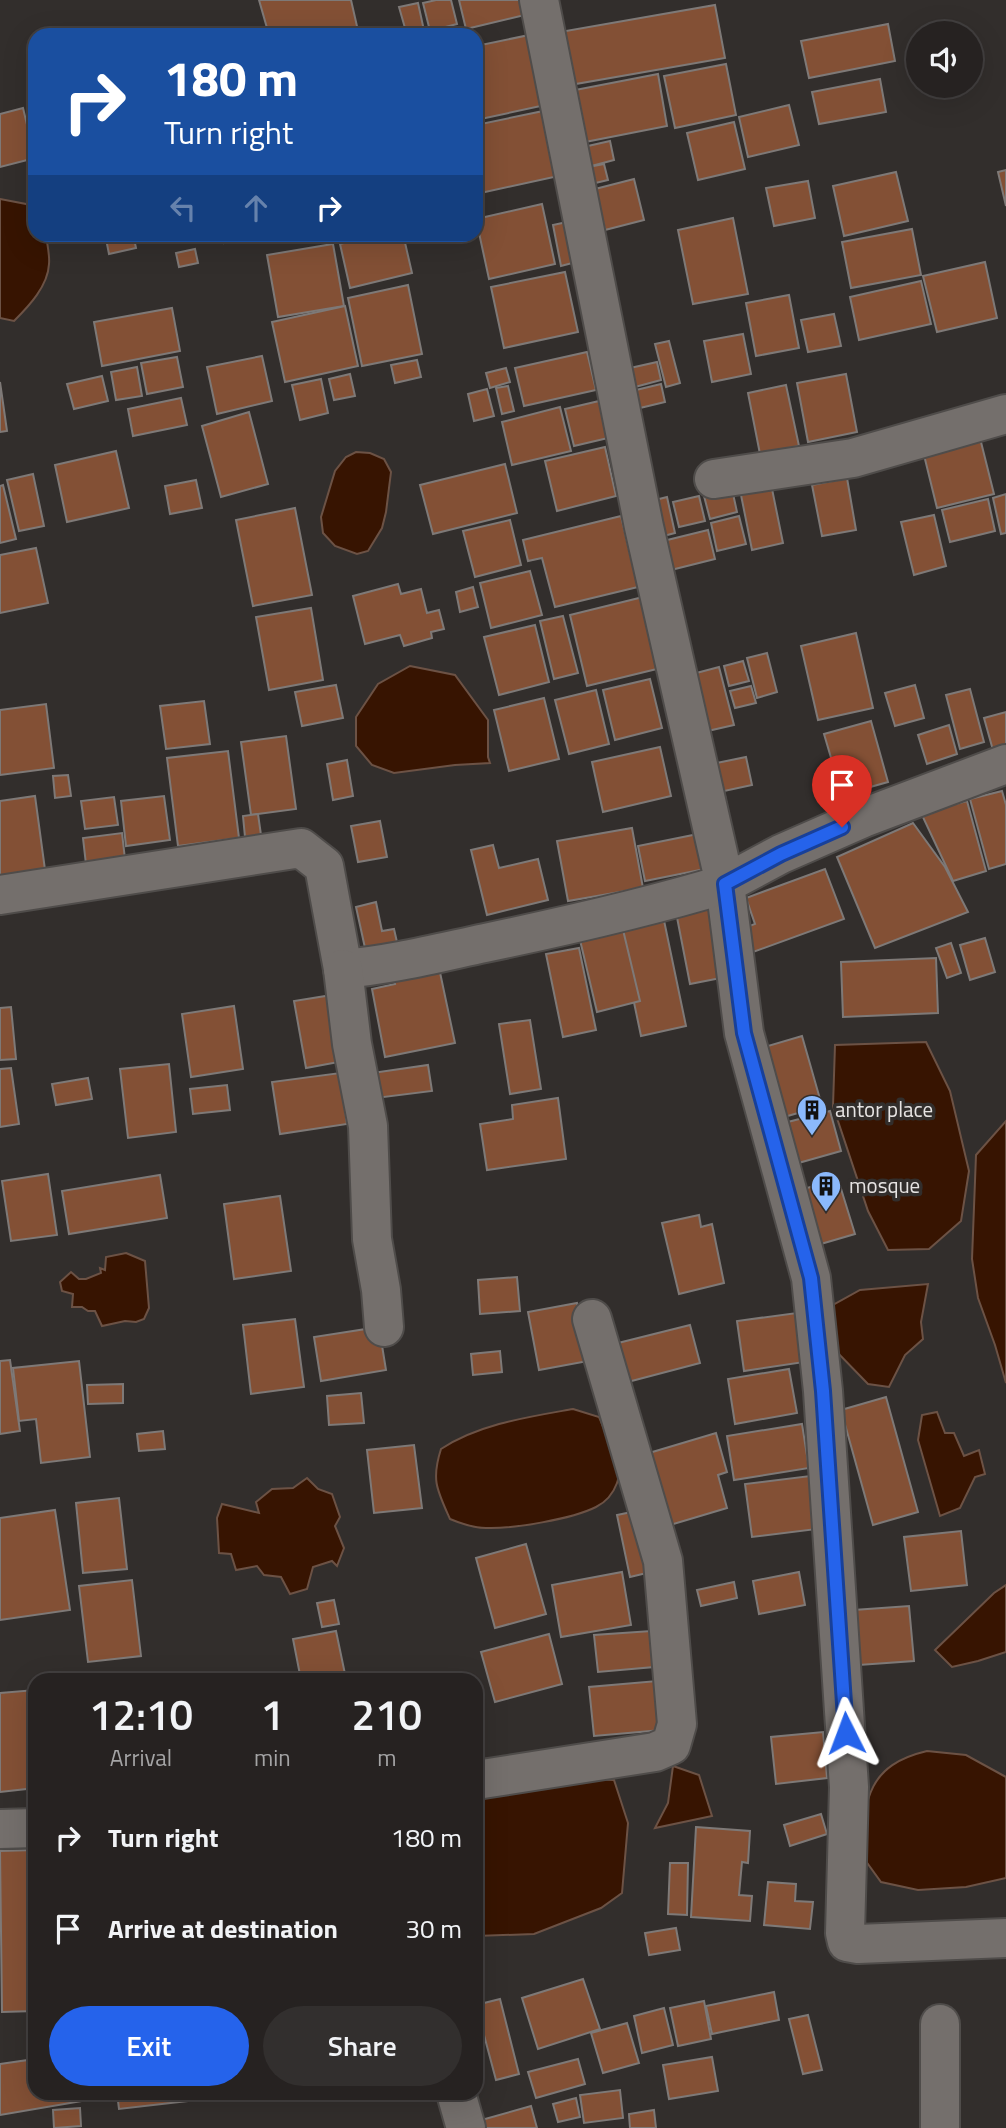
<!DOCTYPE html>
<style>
:root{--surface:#262221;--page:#322f2e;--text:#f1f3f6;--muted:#a4a4a5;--line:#423f3f;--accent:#2563eb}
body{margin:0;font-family:"Titillium Web",sans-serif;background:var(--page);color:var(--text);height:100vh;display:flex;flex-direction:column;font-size:26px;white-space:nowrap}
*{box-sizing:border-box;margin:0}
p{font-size:23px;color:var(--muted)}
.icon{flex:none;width:38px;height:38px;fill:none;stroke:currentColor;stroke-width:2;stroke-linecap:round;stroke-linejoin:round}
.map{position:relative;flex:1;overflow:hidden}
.panel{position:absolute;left:28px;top:1673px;width:455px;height:427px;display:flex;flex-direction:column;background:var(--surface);border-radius:21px;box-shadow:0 7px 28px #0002,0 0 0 2px var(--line)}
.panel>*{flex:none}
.guide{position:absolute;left:28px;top:28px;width:455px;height:214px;border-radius:21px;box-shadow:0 7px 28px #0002,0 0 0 2px var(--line);background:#1a4fa0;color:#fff;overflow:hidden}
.controls{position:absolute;left:906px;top:21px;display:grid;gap:14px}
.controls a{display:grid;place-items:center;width:77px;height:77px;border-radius:50%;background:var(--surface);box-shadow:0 7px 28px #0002,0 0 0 2px var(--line);font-size:35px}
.pin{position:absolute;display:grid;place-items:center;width:60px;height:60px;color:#fff;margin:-72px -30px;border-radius:50% 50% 50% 0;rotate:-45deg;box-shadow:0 0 7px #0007}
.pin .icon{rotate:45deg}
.me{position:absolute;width:77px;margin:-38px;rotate:357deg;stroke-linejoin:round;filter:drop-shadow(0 0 5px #0008)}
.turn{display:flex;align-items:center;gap:24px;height:147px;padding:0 21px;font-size:32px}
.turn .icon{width:91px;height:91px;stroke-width:2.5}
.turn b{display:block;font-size:49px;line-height:60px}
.lanes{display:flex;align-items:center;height:66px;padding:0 21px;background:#0003;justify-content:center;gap:35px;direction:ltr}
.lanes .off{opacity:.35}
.eta{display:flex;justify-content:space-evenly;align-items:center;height:119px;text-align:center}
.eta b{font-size:42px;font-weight:600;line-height:49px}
.primary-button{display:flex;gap:14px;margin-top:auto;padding:14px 21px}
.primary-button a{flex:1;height:80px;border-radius:42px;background:var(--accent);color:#fff;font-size:28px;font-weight:600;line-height:80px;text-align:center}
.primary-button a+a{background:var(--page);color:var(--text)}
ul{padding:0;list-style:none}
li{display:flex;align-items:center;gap:21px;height:91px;padding:0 21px}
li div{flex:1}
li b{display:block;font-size:26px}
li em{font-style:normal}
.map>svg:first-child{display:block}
.water{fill:#371401;stroke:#6c5245;stroke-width:2}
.building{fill:#835035;stroke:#7e7977;stroke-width:2}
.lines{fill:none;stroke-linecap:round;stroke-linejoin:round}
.minor-casing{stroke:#4f4c4a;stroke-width:42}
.minor{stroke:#746f6c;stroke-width:38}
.route-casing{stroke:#184099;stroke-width:18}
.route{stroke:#2563eb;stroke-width:12}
.labels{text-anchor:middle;stroke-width:7;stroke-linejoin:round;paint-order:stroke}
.poi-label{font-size:21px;fill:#e7e4e3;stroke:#322e2c;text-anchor:start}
</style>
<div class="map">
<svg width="1006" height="2128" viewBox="0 0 1006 2128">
<rect width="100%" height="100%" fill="#322e2c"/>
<!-- water -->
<g class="water">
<path d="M0,199l26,5 9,8v22l11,1c1,9 4,20 3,29 -1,22 -20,42 -35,57l-14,-3z"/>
<path d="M356,452l14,1 14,6 7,13 -5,40 -4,16 -14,23 -11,3 -22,-8 -12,-13 -2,-16 14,-46 11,-14z"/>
<path d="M410,666l45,9 33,45v37l2,6 -35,2 -61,8 -22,-8 -16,-19v-29l22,-33z"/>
<path d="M926,1042l24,49 19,80 -8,50 -32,28 -41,1 -20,-39 -35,-105 2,-61z"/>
<path d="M1006,1121v262l-11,-38 -17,-47 -6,-39 4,-104z"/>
<path d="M126,1253l19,8 4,47 -5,11 -8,3 -11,-1 -23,5 -7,-15h-7l-6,-4h-10l1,-13 -11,-3 -2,-9 11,-10 8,7h7l15,-6 -1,-5 5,2 1,-13z"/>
<path d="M928,1284l-7,38 2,17 -18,16 -16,32 -21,-3 -36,-37 -17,-32 45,-25z"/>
<path d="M573,1409l26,8c6,15 24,52 18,66 -4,11 -11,19 -21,24 -24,12 -83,22 -110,21 -13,0 -24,-4 -36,-9 -13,-29 -19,-39 -9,-70 38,-25 87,-32 132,-40z"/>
<path d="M937,1412l8,21h9l10,23 15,-6 6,24 -10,3 -15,31 -20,8 -22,-76 4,-25z"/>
<path d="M307,1478l11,11 14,5 8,23 -5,9 9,22 -7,18 -5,-5 -19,6 -6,22 -17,5 -9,-17 -17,-2 -7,-9 -21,4 -5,-16 -12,-1 -2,-35 5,-14 37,9 -3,-11 16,-13 21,-1z"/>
<path d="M1006,1585v67l-28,9 -26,6 -17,-17 59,-57z"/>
<path d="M927,1751l39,4 40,22v101l-40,9 -48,3 -37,-8 -21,-29c5,-55 8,-88 67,-102z"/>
<path d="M673,1766l26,9 13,41 -57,12 13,-25z"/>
<path d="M539,1777l75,3 14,43 -6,70 -21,15 -67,26 -58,2v-144z"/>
</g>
<!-- building -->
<g class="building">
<path d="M259,0h92l8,35h-90z"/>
<path d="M436,0h15l6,24 -27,7 -7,-28z"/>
<path d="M459,0h67l3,14 -63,15z"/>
<path d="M418,3l7,32h-18l-8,-28z"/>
<path d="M715,5l10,53 -155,27 -10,-53z"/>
<path d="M888,24l7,37 -86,17 -8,-37z"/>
<path d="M534,34l16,70 -74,16v-74z"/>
<path d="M726,64l10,51 -61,13 -11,-52z"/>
<path d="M658,74l9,52 -87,17 -10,-52z"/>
<path d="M880,79l6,33 -67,12 -7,-32z"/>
<path d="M789,105l10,40 -51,12 -9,-40z"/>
<path d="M23,108l12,50 -35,9v-53z"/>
<path d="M548,110l15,65 -87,19v-69z"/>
<path d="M734,122l11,47 -47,11 -11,-47z"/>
<path d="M610,141l4,19 -30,8 -5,-20z"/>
<path d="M604,164l4,16 -21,5 -4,-17z"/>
<path d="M1006,170v36l-8,-34z"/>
<path d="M896,172l12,49 -64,15 -11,-50z"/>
<path d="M634,179l10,41 -39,10 -10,-41z"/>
<path d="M808,181l7,37 -41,8 -8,-38z"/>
<path d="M542,204l13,60 -66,15 -13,-60z"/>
<path d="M733,218l15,76 -55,10 -15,-74z"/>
<path d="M567,222l9,40 -15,4 -8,-41z"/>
<path d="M912,229l9,46 -70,13 -9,-46z"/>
<path d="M105,234h28l3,14 -27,6z"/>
<path d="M222,234h36l-34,9z"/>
<path d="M379,234h24l9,39 -62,15 -10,-44z"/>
<path d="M333,244l11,62 -66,11 -11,-62z"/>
<path d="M195,249l3,14 -19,4 -3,-14z"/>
<path d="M985,262l12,56 -60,14 -14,-56z"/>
<path d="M565,272l13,60 -74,16 -13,-61z"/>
<path d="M921,281l10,43 -72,16 -9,-43z"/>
<path d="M408,285l14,69 -60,12 -14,-68z"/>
<path d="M789,295l10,53 -43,8 -10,-53z"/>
<path d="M345,306l13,60 -73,16 -13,-60z"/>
<path d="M172,308l8,43 -78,15 -8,-44z"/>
<path d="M834,314l7,32 -33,6 -7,-32z"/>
<path d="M743,334l8,40 -39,8 -8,-41z"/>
<path d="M669,341l11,42 -14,4 -11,-43z"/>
<path d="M587,352l9,38 -72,16 -9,-38z"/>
<path d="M262,356l10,45 -55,13 -10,-47z"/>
<path d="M177,357l6,30 -36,7 -6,-31z"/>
<path d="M417,360l4,17 -26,6 -4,-18z"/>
<path d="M657,362l4,18 -26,7 -5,-19z"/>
<path d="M137,367l5,29 -26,4 -5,-28z"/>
<path d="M506,368l4,14 -20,6 -4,-15z"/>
<path d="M350,374l5,22 -21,4 -5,-21z"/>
<path d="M846,374l11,58 -49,10 -11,-59z"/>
<path d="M102,376l6,25 -34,8 -7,-25z"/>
<path d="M321,379l7,34 -28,7 -8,-35z"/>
<path d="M0,382l7,49 -7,1z"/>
<path d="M661,384l4,18 -25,6 -4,-18z"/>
<path d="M786,385l13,61 -39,8 -12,-61z"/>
<path d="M508,386l6,25 -12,3 -6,-26z"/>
<path d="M487,389l7,27 -20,5 -6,-27z"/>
<path d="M181,398l6,27 -54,11 -5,-27z"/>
<path d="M599,401l9,37 -34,8 -9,-37z"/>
<path d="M560,407l11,44 -59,14 -10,-43z"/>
<path d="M249,412l19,72 -47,13 -19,-71z"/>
<path d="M980,438l14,56 -57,14 -14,-57z"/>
<path d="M605,447l11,49 -59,15 -12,-50z"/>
<path d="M116,451l13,57 -62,14 -12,-57z"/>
<path d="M505,464l12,49 -84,21 -13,-49z"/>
<path d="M33,474l11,52 -25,5 -12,-51z"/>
<path d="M847,478l9,52 -34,6 -10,-51z"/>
<path d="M770,479l13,64 -31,7 -13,-65z"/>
<path d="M196,480l6,28 -32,6 -5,-28z"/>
<path d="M3,485l13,54 -16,4v-57z"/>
<path d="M732,489l5,23 -27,7 -6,-23z"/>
<path d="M1006,494v39l-5,1 -8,-36z"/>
<path d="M699,496l6,25 -26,6 -6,-25z"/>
<path d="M667,497l8,36 -23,6 -9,-36z"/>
<path d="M988,499l7,32 -45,11 -8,-32z"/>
<path d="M295,508l17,87 -59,11 -17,-86z"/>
<path d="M934,515l12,51 -32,9 -13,-53z"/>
<path d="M621,516l17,71 -83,20 -13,-49 -14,3 -5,-21z"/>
<path d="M739,516l7,28 -29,7 -6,-28z"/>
<path d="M510,520l11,45 -46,12 -12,-46z"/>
<path d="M708,530l7,29 -52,13 -8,-29z"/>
<path d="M36,548l12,55 -48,10v-58z"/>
<path d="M530,571l12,44 -51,13 -11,-45z"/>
<path d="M398,584l3,10 20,-5 6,24 12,-3 5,19 -13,3 1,6 -28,8 -4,-11 -35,9 -12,-48z"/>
<path d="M473,587l5,20 -18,5 -4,-20z"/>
<path d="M643,597l18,71 -74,18 -17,-71z"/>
<path d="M311,608l12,72 -54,10 -13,-73z"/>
<path d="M563,616l15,57 -24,6 -14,-58z"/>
<path d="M535,625l14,57 -50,13 -15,-58z"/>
<path d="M856,633l17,75 -55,12 -17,-74z"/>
<path d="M767,653l10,39 -20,6 -10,-40z"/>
<path d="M743,661l6,20 -20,5 -5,-20z"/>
<path d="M719,667l15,58 -35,8 -14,-57z"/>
<path d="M650,679l12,49 -47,12 -12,-50z"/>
<path d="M336,685l7,33 -41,8 -7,-34z"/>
<path d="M915,685l9,33 -29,8 -10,-33z"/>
<path d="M751,686l5,17 -21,5 -5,-17z"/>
<path d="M970,689l14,53 -24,7 -14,-54z"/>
<path d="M596,690l13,54 -40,10 -14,-54z"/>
<path d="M544,698l15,61 -50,12 -15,-61z"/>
<path d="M204,701l6,43 -44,5 -6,-43z"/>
<path d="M46,704l8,64 -54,7v-65z"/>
<path d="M1006,712v46l-10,3 -12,-43z"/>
<path d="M871,721l17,61 -46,13 -18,-61z"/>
<path d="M949,725l8,29 -30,10 -9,-29z"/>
<path d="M286,736l10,73 -45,6 -10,-73z"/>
<path d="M660,747l11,49 -68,16 -11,-50z"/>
<path d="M228,751l11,87 -61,8 -11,-88z"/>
<path d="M746,757l6,28 -28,6 8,38 -30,-63z"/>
<path d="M347,760l6,36 -20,4 -6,-36z"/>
<path d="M68,775l3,21 -16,2 -2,-22z"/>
<path d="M1002,791l4,14v59l-17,5 -19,-70z"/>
<path d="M35,796l11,81 -46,7v-83z"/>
<path d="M164,796l6,44 -44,6 -5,-45z"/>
<path d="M114,797l4,28 -33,4 -4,-28z"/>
<path d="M967,801l19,70 -33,10 -32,-68z"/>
<path d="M258,814l3,21 -16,2 -2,-21z"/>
<path d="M380,821l7,36 -29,5 -7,-36z"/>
<path d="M913,823l32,44 23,45 -93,36 -38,-91z"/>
<path d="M632,828l11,60 -75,13 -11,-60z"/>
<path d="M708,832l7,35 -70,14 -7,-35z"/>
<path d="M122,833l4,35 -39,5 -4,-35z"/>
<path d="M493,845l6,23 39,-9 10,41 -61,15 -16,-65z"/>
<path d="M825,869l19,50 -91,33 -9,-24 11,-4 -9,-26z"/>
<path d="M716,894l15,82 -41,8 -16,-82z"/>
<path d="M376,902l6,29 12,-2 5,22 -32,6 -11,-50z"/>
<path d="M661,906l25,120 -45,10 -25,-120z"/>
<path d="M619,913l21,88 -43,11 -21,-89z"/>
<path d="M985,938l10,34 -25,8 -10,-35z"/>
<path d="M951,943l10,30 -14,5 -11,-30z"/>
<path d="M579,948l17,82 -33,7 -17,-83z"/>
<path d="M936,958l2,55 -95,4 -2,-55z"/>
<path d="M438,963l17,80 -70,14 -13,-68 23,-5 -3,-12z"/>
<path d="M332,995l12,66 -38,7 -12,-67z"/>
<path d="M234,1006l9,63 -52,8 -9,-63z"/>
<path d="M11,1007l5,52 -16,1v-52z"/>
<path d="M530,1020l11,69 -31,5 -11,-70z"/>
<path d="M802,1036l20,70 -48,14 -20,-70z"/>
<path d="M169,1064l7,68 -48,6 -8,-69z"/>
<path d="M428,1065l4,26 -56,7 -4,-25z"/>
<path d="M11,1068l8,56 -19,3v-58z"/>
<path d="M340,1073l7,51 -67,10 -8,-52z"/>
<path d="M88,1078l4,21 -36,6 -4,-21z"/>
<path d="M227,1085l3,25 -37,4 -3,-25z"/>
<path d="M558,1098l8,61 -79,11 -7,-46 33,-5 -1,-14z"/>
<path d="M830,1111l11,40 -46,13 -11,-41z"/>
<path d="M48,1174l9,61 -46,6 -9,-60z"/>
<path d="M160,1175l7,43 -98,16 -7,-43z"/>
<path d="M838,1179l17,55 -41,12 -17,-55z"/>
<path d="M280,1196l11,75 -57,8 -10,-75z"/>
<path d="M699,1215l2,12 11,-3 12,59 -45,11 -17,-71z"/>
<path d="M517,1277l3,34 -40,3 -2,-34z"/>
<path d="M577,1303l11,58 -49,9 -11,-58z"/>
<path d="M804,1312l7,49 -67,10 -7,-50z"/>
<path d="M295,1319l9,68 -53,7 -8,-69z"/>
<path d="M690,1325l10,38 -76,20 -10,-39z"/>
<path d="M379,1327l7,43 -65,11 -7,-44z"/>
<path d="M500,1351l2,21 -29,3 -2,-21z"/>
<path d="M10,1360l10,71 -20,3v-73z"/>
<path d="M79,1361l11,96 -49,6 -5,-44 -17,2 -6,-53z"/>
<path d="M789,1369l8,44 -62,11 -7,-45z"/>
<path d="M123,1384v19l-35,1 -1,-19z"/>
<path d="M361,1393l3,30 -35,2 -2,-29z"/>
<path d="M886,1397l32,115 -45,13 -32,-115z"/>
<path d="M802,1424l7,44 -75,12 -7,-44z"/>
<path d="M163,1431l2,18 -26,2 -2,-17z"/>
<path d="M716,1433l11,39 -9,3 9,33 -67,20 -21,-72z"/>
<path d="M414,1445l8,63 -48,5 -7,-63z"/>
<path d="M810,1476l7,53 -65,8 -7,-53z"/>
<path d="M119,1498l8,71 -44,4 -7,-70z"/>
<path d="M55,1510l15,100 -70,10v-102z"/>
<path d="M641,1510l14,61 -25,6 -13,-62z"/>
<path d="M961,1531l6,54 -56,6 -7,-54z"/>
<path d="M526,1544l20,70 -51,14 -19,-70z"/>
<path d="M622,1572l9,53 -70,12 -9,-52z"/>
<path d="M799,1572l6,33 -46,9 -6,-33z"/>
<path d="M132,1580l9,76 -53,6 -9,-76z"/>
<path d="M734,1582l3,16 -36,8 -4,-16z"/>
<path d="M334,1600l5,24 -17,3 -5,-24z"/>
<path d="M909,1606l5,55 -69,5 -5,-55z"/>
<path d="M336,1631l9,43 -29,6h-15l-8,-41z"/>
<path d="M651,1631l3,36 -56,5 -4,-37z"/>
<path d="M549,1634l13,50 -67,18 -14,-50z"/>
<path d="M657,1681l5,49 -68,6 -5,-49z"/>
<path d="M35,1690v98l-35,4v-99z"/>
<path d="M823,1732l4,46 -51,6 -5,-47z"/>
<path d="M821,1814l6,20 -37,12 -6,-21z"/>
<path d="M696,1827l54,4 -2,32 -6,-1 -3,33 13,1 -2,25 -59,-4z"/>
<path d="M35,1850v161l-33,1 -2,-161z"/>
<path d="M670,1863h18l-1,52 -19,-1z"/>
<path d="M768,1882l28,2 -1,17 18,1 -3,27 -46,-4z"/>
<path d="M676,1928l4,22 -31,5 -4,-22z"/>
<path d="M583,1979l17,50 -62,20 -16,-51z"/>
<path d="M774,1992l5,28 -67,14 -6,-28z"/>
<path d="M500,1999l19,75 -23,6 -20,-75z"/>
<path d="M704,2001l7,38 -33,7 -8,-38z"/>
<path d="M664,2008l9,37 -31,8 -8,-37z"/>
<path d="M808,2015l14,55 -19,4 -14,-55z"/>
<path d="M627,2023l12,40 -36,10 -12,-40z"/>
<path d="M712,2057l6,34 -49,8 -6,-34z"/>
<path d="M35,2059v34h51l2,7 -88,15v-51z"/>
<path d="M578,2059l7,25 -49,14 -8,-26z"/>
<path d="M620,2090l3,28 -39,5 -4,-28z"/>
<path d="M117,2093h123v2l-121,14z"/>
<path d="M576,2098l4,19 -22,5 -5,-18z"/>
<path d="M531,2106l6,22h-57l-2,-7z"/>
<path d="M80,2108l1,18 -27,2 -1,-18z"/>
<path d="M654,2110l2,18h-26l-1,-14z"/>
</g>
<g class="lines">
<!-- minor casing -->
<g class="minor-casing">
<g id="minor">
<path d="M714,479l139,-21 153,-44"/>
<path d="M1006,764l-143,54 -82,36 -56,30 19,149 67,245 12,113 26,396 -4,146 2,9 11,2 148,-6"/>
<path d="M0,895l301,-47 23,18 19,103c48,-4 95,-16 142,-26 81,-17 161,-35 240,-59l-81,-357 -105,-527"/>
<path d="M343,969l9,75 16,82 4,113 9,51 3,37"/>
<path d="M476,1780l179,-28 16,-7 6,-21 -14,-163 -71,-242"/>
<path d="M0,1829l35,-1"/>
<path d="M456,2093l10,35"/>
<path d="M940,2128v-104"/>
</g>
</g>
<!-- minor -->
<use href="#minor" class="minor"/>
</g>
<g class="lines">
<!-- route casing -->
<g class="route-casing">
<path id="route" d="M842,827l-61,27 -56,30 19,149 67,245 12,113 23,342"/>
</g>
<!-- route -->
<use href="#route" class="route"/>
</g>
<!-- icons -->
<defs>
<g id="building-pin" transform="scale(1.575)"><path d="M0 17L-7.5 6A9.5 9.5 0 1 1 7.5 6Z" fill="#8bb9fc" stroke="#322e2c"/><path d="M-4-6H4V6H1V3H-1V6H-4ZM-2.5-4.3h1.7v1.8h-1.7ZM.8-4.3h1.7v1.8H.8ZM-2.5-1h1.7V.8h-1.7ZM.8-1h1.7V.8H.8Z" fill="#111"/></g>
</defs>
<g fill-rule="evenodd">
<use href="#building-pin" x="812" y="1110"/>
<use href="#building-pin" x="826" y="1186"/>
</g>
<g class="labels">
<!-- poi labels -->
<g class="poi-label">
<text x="835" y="1117">antor place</text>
<text x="849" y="1193">mosque</text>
</g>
</g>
</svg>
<div class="controls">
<a><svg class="icon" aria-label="sound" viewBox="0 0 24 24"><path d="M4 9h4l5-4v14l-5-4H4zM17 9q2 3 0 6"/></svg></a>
</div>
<div class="pin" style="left:842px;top:827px;background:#d93025"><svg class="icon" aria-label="arrive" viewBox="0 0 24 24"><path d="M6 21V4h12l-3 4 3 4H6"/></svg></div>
<svg class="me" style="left:846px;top:1733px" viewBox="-20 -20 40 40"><path d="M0-17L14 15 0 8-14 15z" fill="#2563eb" stroke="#fff" stroke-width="4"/></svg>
<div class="guide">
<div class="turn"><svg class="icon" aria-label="right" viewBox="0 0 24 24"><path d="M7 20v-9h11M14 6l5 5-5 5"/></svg><div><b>180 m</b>Turn right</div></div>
<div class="lanes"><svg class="icon off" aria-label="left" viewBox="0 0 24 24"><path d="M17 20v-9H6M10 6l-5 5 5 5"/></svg><svg class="icon off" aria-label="ahead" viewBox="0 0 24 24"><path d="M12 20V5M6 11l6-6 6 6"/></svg><svg class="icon" aria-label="right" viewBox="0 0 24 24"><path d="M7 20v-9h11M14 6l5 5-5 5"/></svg></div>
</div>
<section class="panel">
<div class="eta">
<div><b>12:10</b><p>Arrival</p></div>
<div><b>1</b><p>min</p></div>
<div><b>210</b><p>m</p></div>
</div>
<ul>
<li><svg class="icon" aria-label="right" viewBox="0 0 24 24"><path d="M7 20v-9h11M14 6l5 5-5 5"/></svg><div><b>Turn right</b></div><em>180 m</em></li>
<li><svg class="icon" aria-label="arrive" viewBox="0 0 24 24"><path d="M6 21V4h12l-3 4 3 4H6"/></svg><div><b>Arrive at destination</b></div><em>30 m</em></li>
</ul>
<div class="primary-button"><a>Exit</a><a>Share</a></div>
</section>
</div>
